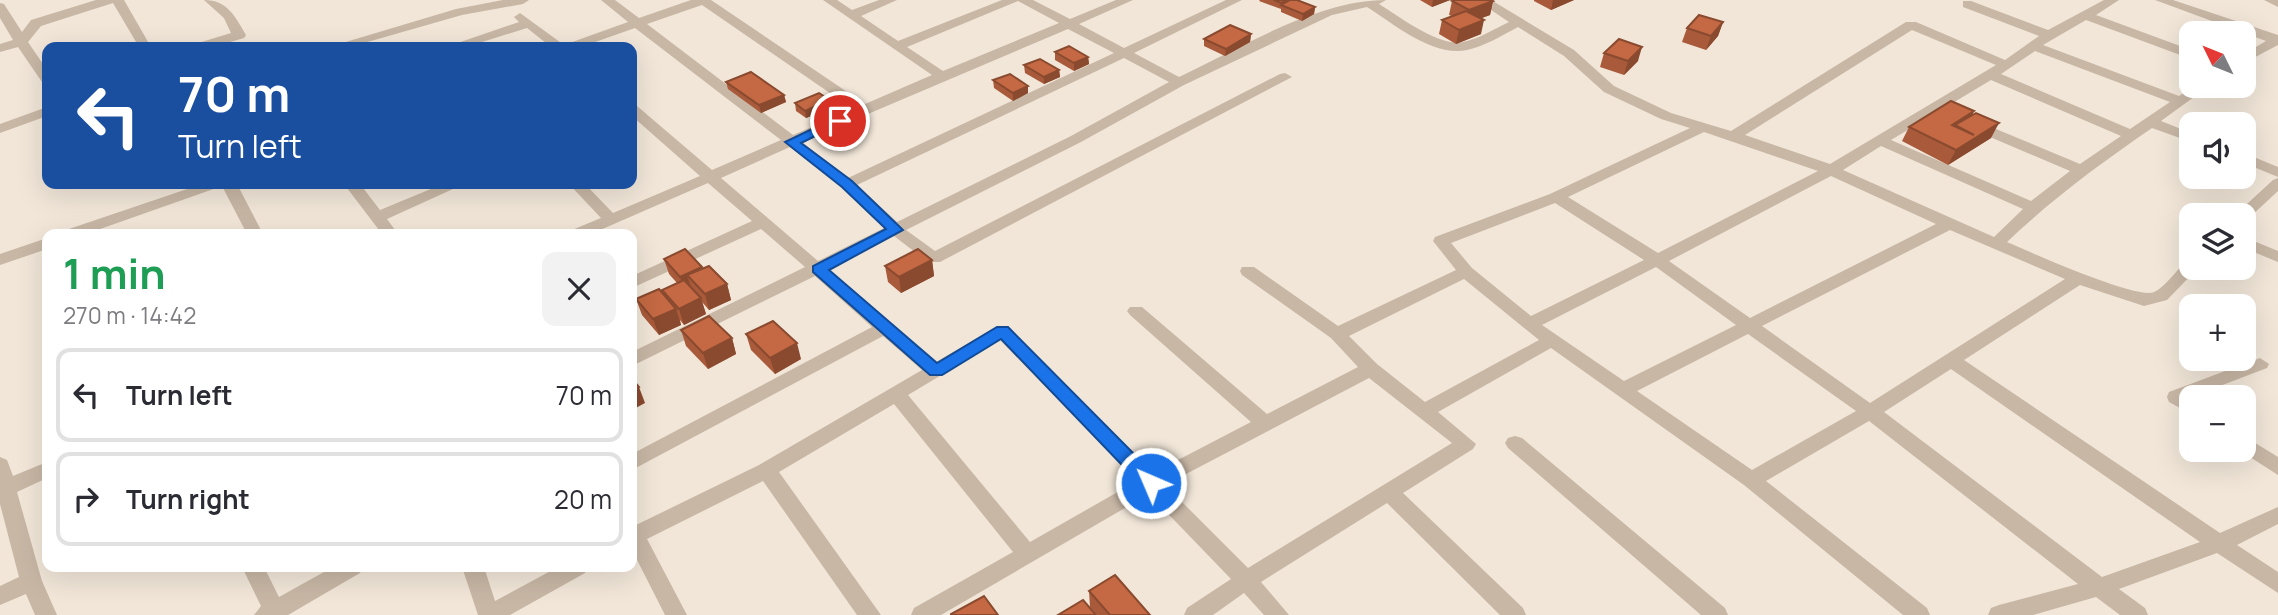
<!DOCTYPE html>
<meta charset="utf-8">
<style>
:root{--surface:#fff;--page:#f2f2f3;--text:#2b2b33;--muted:#7c7c81;--line:#e1e1e2}
body{margin:0;font-family:Manrope,sans-serif;background:var(--page);color:var(--text);height:100vh;display:flex;flex-direction:column;font-size:26px;white-space:nowrap}
*{box-sizing:border-box;margin:0}
p{font-size:23px;color:var(--muted)}
.icon{flex:none;width:38px;height:38px;fill:none;stroke:currentColor;stroke-width:2;stroke-linecap:round;stroke-linejoin:round}
.map{position:relative;flex:1;overflow:hidden}
.drawer{position:absolute;left:42px;top:229px;width:595px;height:343px;display:flex;flex-direction:column;background:var(--surface);border-radius:14px;box-shadow:0 7px 28px #0002}
.drawer>*{flex:none}
.top-card{position:absolute;left:42px;top:42px;width:595px;height:147px;border-radius:14px;box-shadow:0 7px 28px #0002;background:#1a4fa0;color:#fff;overflow:hidden}
.needle{width:46px;rotate:313deg}
.controls{position:absolute;left:2179px;top:21px;display:grid;gap:14px}
.controls a{display:grid;place-items:center;width:77px;height:77px;border-radius:14px;background:var(--surface);box-shadow:0 7px 28px #0002;font-size:35px}
.pin{position:absolute;display:grid;place-items:center;width:60px;height:60px;color:#fff;margin:-30px;border:4px solid #fff;border-radius:50%;box-shadow:0 2px 7px #0007}
.me{position:absolute;width:77px;margin:-38px;rotate:315deg;stroke-linejoin:round;filter:drop-shadow(0 0 5px #0008)}
.turn{display:flex;align-items:center;gap:24px;height:147px;padding:0 21px;font-size:32px}
.turn .icon{width:91px;height:91px;stroke-width:2.5}
.turn b{display:block;font-size:49px;line-height:60px}
.round{display:grid;place-items:center;flex:none;width:74px;height:74px;border-radius:14px;background:var(--page)}
.overview{display:flex;align-items:center;justify-content:space-between;height:119px;padding:0 21px}
h1{font-size:42px;font-weight:700;line-height:52px;color:#1e9e55}
ul{padding:0;list-style:none}
li{display:flex;align-items:center;gap:21px;height:94px;margin:0 14px 10px;padding:0 7px;border:4px solid var(--line);border-radius:14px}
li div{flex:1}
li b{display:block;font-size:26px}
li em{font-style:normal}
.map>svg:first-child{display:block}
.lines{fill:none;stroke-linecap:round;stroke-linejoin:round}
.minor{fill:#c8b7a5;fill-rule:evenodd}
.wall{fill:#a95a3a}
.shaded-wall{fill:#894a2f}
.building{fill:#c46943;stroke:#894a2f;stroke-width:2}
.route{fill:#1a73e8;stroke:#114b97;stroke-width:2}
</style>
<div class="map">
<svg width="2278" height="615" viewBox="0 0 2278 615">
<rect width="100%" height="100%" fill="#f1e6d8"/>
<g class="lines">
<!-- minor -->
<g class="minor">
<path d="M96,0h28l27,47h-12l-26,-44 -72,23 -13,16 19,28v13l-5,-1 -24,-35 -18,5v-8l13,-4 -13,-22v-15l4,1 18,28 9,-12z"/>
<path d="M204,0c23,0 31,16 42,35l-2,3 -31,9h-19l1,-3 36,-11 -7,-15z"/>
<path d="M503,0h26l-6,4 -61,11 -112,32h-21l127,-38z"/>
<path d="M601,0h14l24,18 52,-18h20l154,104 67,-29 -109,-75h14l15,10 27,-10h18l-36,16 37,25 104,-41h31l37,19 46,-19h17l-54,24 45,24 102,-48h16l-108,53 45,24c62,-29 138,-77 207,-77l-7,4c21,13 60,43 84,38 16,-3 31,-13 46,-20l-33,-22h15l83,50 40,36 57,27 60,18 175,-109h10l89,38 34,-24 -76,-29v-6h8l77,29 56,-30h15l-23,15 95,35v9l-105,-39 -43,25 136,51 14,-10h16l-48,35 30,12v9l-39,-14c-51,35 -100,71 -145,114 23,10 130,58 147,50 11,-5 22,-21 31,-30l6,-1v7h7l-31,32 -23,6 -64,-21 -116,75 256,173 58,-26v17l-41,21 41,27v21l-61,-40 -98,36 26,19 3,7h-28l-24,-18 -63,18h-45l3,-7 8,-3 79,-21 -209,-163 -103,60 161,127 3,7h-27l-159,-130 -193,-137 -113,64 38,32 -3,5 -70,44 120,115 3,7h-26l-113,-112 -126,79 28,33h-25l-20,-22 -31,22h-29l3,-7 44,-29 -82,-85 -208,121h-30l3,-7 99,-56 -119,-148 -115,68 102,143h-24l-94,-134 -116,58 40,76h-22l-33,-65v-23l127,-62 163,-95 -39,-34 -251,134v-16l240,-127 -57,-51 -183,90v-14l173,-85 -44,-38 -129,59v-12l120,-55 -44,-38 -117,51h-21l2,-4 29,-12 -32,-34h16l28,29 87,-37 -68,-60v-11l5,1 75,64 69,-30 -146,-112 -54,19h-30l-24,-19 -61,19h-20l73,-25 -5,-5 6,-4 44,32 64,-23zM1018,1l41,22 -116,48 -36,-24zM702,5l151,104 -60,26 -146,-111zM1367,7c27,17 65,50 100,43 18,-4 34,-14 51,-23l46,29 40,36 57,27 29,9 -140,66 -115,43 -2,4 23,29 -118,56 -84,-59h-12l-2,4 2,4 89,63 27,29 -91,47 -125,-107h-12l-3,4 3,4 121,107 -98,51 -145,-146h-12l-60,35 -108,-93 66,-33 34,26h12l352,-185 -7,-4 -5,1 -345,177 -29,-21 175,-88 103,-57 148,-70zM1068,29l46,24 -266,125 -46,-36zM1912,30l84,35 -166,99 -85,-29zM2035,51l135,51 -40,27 -129,-55zM1124,58l45,24 -98,54 -174,86 -40,-37zM1991,80l130,56 -41,28 -101,-42h-10v6l101,43 -39,30 -140,-61zM1704,132l114,39 -160,82 -90,-56zM1881,146l142,63 -29,28 -151,-67zM790,147l52,40 42,41 -66,33 -97,-83zM1831,176l105,48 -186,94 -81,-57zM1555,203l89,57 -113,56 -59,-48 -21,-25zM1950,230l115,49 -195,124 -108,-77zM1656,267l80,58 -112,56 -82,-56zM1464,279l75,61 -114,62 -48,-38 -28,-28zM1748,334l108,77 -104,59 -115,-79zM1000,340l137,141 -107,61 -122,-147zM1951,369l249,173 -98,35 -218,-165zM1369,378l83,65 -204,125 -83,-83z"/>
<path d="M2155,0h18l105,35v10l-34,18v-9l22,-13z"/>
<path d="M2264,0h14v7z"/>
<path d="M47,107v9l-47,17v-9z"/>
<path d="M2244,153l34,14v10l-34,-14z"/>
<path d="M2278,178v13l-29,27 -5,2v-5h-9l38,-35z"/>
<path d="M202,184h35l26,50h-16l-25,-48 -136,48h-22l2,-4z"/>
<path d="M344,184h16l20,26 63,-26h21l-77,35 11,15h-16z"/>
<path d="M2244,237l34,14v11l-34,-14z"/>
<path d="M47,238v11l-47,16v-11z"/>
<path d="M2260,358l9,6 -2,4 -76,29v17l-22,-12 -2,-5 2,-5z"/>
<path d="M1515,436l7,2 203,170 3,7h-27l-193,-167 -3,-5 3,-5z"/>
<path d="M2244,436l34,21v18l-39,-25h5z"/>
<path d="M0,457l7,3 6,16 34,-14v16l-30,14 25,89 15,34h-22l-9,-21 -26,11v-19l19,-9 -19,-73z"/>
<path d="M242,567h22l15,30 54,-30h30l-3,6 -72,42h-34l7,-9z"/>
<path d="M462,567h22l11,34 63,-34h30l-3,6 -75,42h-32z"/>
</g>
</g>
<!-- wall -->
<g class="wall">
<path d="M1260,0h37l18,7 -1,7 -12,7 -21,-9v-3l-22,-8z"/>
<path d="M1420,0h30l-18,7z"/>
<path d="M1534,0h40l-23,10 -17,-9z"/>
<path d="M1452,1h41l-3,14 -9,3v16l-25,10 -17,-10 3,-14 10,-4 -3,-1z"/>
<path d="M1723,22l-5,14 -12,14 -24,-8 5,-14z"/>
<path d="M1251,34l-1,8 -25,14 -21,-10v-7z"/>
<path d="M1055,52l33,5 1,7 -15,7 -19,-11z"/>
<path d="M1604,53l34,8 -14,14 -24,-8z"/>
<path d="M1024,65l35,5 1,7 -16,7 -19,-11z"/>
<path d="M993,80l35,13 -15,8 -19,-13z"/>
<path d="M726,82l58,13 2,7 -25,11 -33,-24z"/>
<path d="M830,100l1,8 -25,10 -10,-7 -1,-8z"/>
<path d="M1974,111l-2,5 19,22 -43,27 -46,-24 7,-14z"/>
<path d="M664,259l38,8 1,2 24,15 4,16 -22,10 -7,-8 4,12 -22,11 -4,-5 1,5 -22,10 -17,-20 -6,-16 27,-5 -1,-4 15,-7 -8,-9z"/>
<path d="M932,260l2,16 -33,17 -13,-11 -3,-16z"/>
<path d="M681,330l51,8 4,16 -28,15 -22,-23z"/>
<path d="M746,334l55,25 -26,15 -24,-24z"/>
<path d="M1089,591l61,24h-53l-7,-8z"/>
</g>
<!-- shaded-wall -->
<g class="shaded-wall">
<path d="M1433,0h17l-18,7z"/>
<path d="M1553,0h21l-23,10z"/>
<path d="M1493,1l-3,14 -24,9 3,-14z"/>
<path d="M1315,7l-1,7 -12,7 1,-7z"/>
<path d="M1484,20l-3,14 -25,10 3,-14z"/>
<path d="M1723,22l-5,14 -12,14 5,-14z"/>
<path d="M1251,34l-1,8 -25,14 1,-7z"/>
<path d="M1642,47l-4,14 -14,14 4,-14z"/>
<path d="M1088,57l1,7 -15,7v-8z"/>
<path d="M1059,70l1,7 -16,7v-7z"/>
<path d="M1028,86v7l-15,8v-8z"/>
<path d="M784,95l2,7 -25,11 -2,-8z"/>
<path d="M830,100l1,8 -25,10 -1,-7z"/>
<path d="M1974,111l-8,15 -11,-1 -6,12 3,-12z"/>
<path d="M1999,123l-8,15 -43,27 8,-15z"/>
<path d="M932,260l2,16 -33,17 -2,-16z"/>
<path d="M702,267l5,16 -20,-8 5,15 -7,3 -5,-16z"/>
<path d="M727,284l4,16 -22,10 -4,-16z"/>
<path d="M701,298l5,16 -22,11 -5,-16z"/>
<path d="M676,309l5,16 -22,10 -6,-16z"/>
<path d="M732,338l4,16 -28,15 -5,-16z"/>
<path d="M797,343l4,16 -26,15 -5,-16z"/>
<path d="M639,387l6,16 -13,7v-19z"/>
</g>
<!-- building -->
<g class="building">
<path d="M1274,0h12l-5,3z"/>
<path d="M1290,0h7l18,7 -12,7 -22,-9z"/>
<path d="M1455,0h36l2,1 -24,9 -17,-9z"/>
<path d="M1466,11l18,9 -25,10 -17,-10z"/>
<path d="M1699,15l24,7 -12,14 -24,-8z"/>
<path d="M1230,25l21,9 -25,15 -22,-10z"/>
<path d="M1619,39l23,8 -14,14 -24,-8z"/>
<path d="M1069,46l19,11 -14,6 -19,-11z"/>
<path d="M1040,59l19,11 -15,7 -20,-12z"/>
<path d="M751,72l33,23 -25,10 -33,-23z"/>
<path d="M1010,74l18,12 -15,7 -20,-13z"/>
<path d="M819,93l11,7 -25,11 -10,-8z"/>
<path d="M1951,101l23,10 -22,14 22,10 -19,-10 21,-12 23,10 -43,27 -47,-23z"/>
<path d="M685,249l17,18 -22,10 -16,-18z"/>
<path d="M918,249l14,11 -33,17 -14,-11z"/>
<path d="M709,266l18,18 -22,10 -18,-19z"/>
<path d="M684,280l17,18 -22,11 -17,-19z"/>
<path d="M659,289l17,20 -23,10 -17,-20z"/>
<path d="M709,316l23,22 -29,15 -22,-23z"/>
<path d="M773,321l24,22 -27,15 -24,-24z"/>
<path d="M632,379l7,8 -7,4z"/>
<path d="M1115,575l35,40h-40l-21,-24z"/>
<path d="M984,596l14,19h-47v-1z"/>
<path d="M1083,600l13,15h-38z"/>
</g>
<!-- route -->
<path class="route" d="M835,118l11,3 -45,22 51,38 51,49 -74,40 108,93 60,-36h11l150,151 2,5 -2,5h-14l-143,-149 -59,36h-12l-117,-103v-6l73,-37 -44,-42 -57,-45z"/>
</svg>
<div class="controls">
<a><svg class="needle" viewBox="-14 -14 28 28"><path d="M0-13l5 13h-10z" fill="#e53935"/><path d="M0 13l5-13h-10z" fill="#7c7c81"/></svg></a>
<a><svg class="icon" aria-label="sound" viewBox="0 0 24 24"><path d="M4 9h4l5-4v14l-5-4H4zM17 9q2 3 0 6"/></svg></a>
<a><svg class="icon" aria-label="layers" viewBox="0 0 24 24"><path d="M12 4l9 5-9 5-9-5zM3 14l9 5 9-5"/></svg></a>
<a>+</a>
<a>−</a>
</div>
<div class="pin" style="left:840px;top:121px;background:#d93025"><svg class="icon" aria-label="arrive" viewBox="0 0 24 24"><path d="M6 21V4h12l-3 4 3 4H6"/></svg></div>
<svg class="me" style="left:1151px;top:483px" viewBox="-20 -20 40 40"><circle r="17" fill="#1a73e8" stroke="#fff" stroke-width="3"/><path d="M0-11L8 9 0 5-8 9z" fill="#fff"/></svg>
<div class="top-card">
<div class="turn"><svg class="icon" aria-label="left" viewBox="0 0 24 24"><path d="M17 20v-9H6M10 6l-5 5 5 5"/></svg><div><b>70 m</b>Turn left</div></div>
</div>
<section class="drawer">
<div class="overview"><div><h1>1 min</h1><p>270 m · 14:42</p></div><a class="round"><svg class="icon" aria-label="close" viewBox="0 0 24 24"><path d="M6 6l12 12M18 6L6 18"/></svg></a></div>
<ul>
<li><svg class="icon" aria-label="left" viewBox="0 0 24 24"><path d="M17 20v-9H6M10 6l-5 5 5 5"/></svg><div><b>Turn left</b></div><em>70 m</em></li>
<li><svg class="icon" aria-label="right" viewBox="0 0 24 24"><path d="M7 20v-9h11M14 6l5 5-5 5"/></svg><div><b>Turn right</b></div><em>20 m</em></li>
</ul>
</section>
</div>
